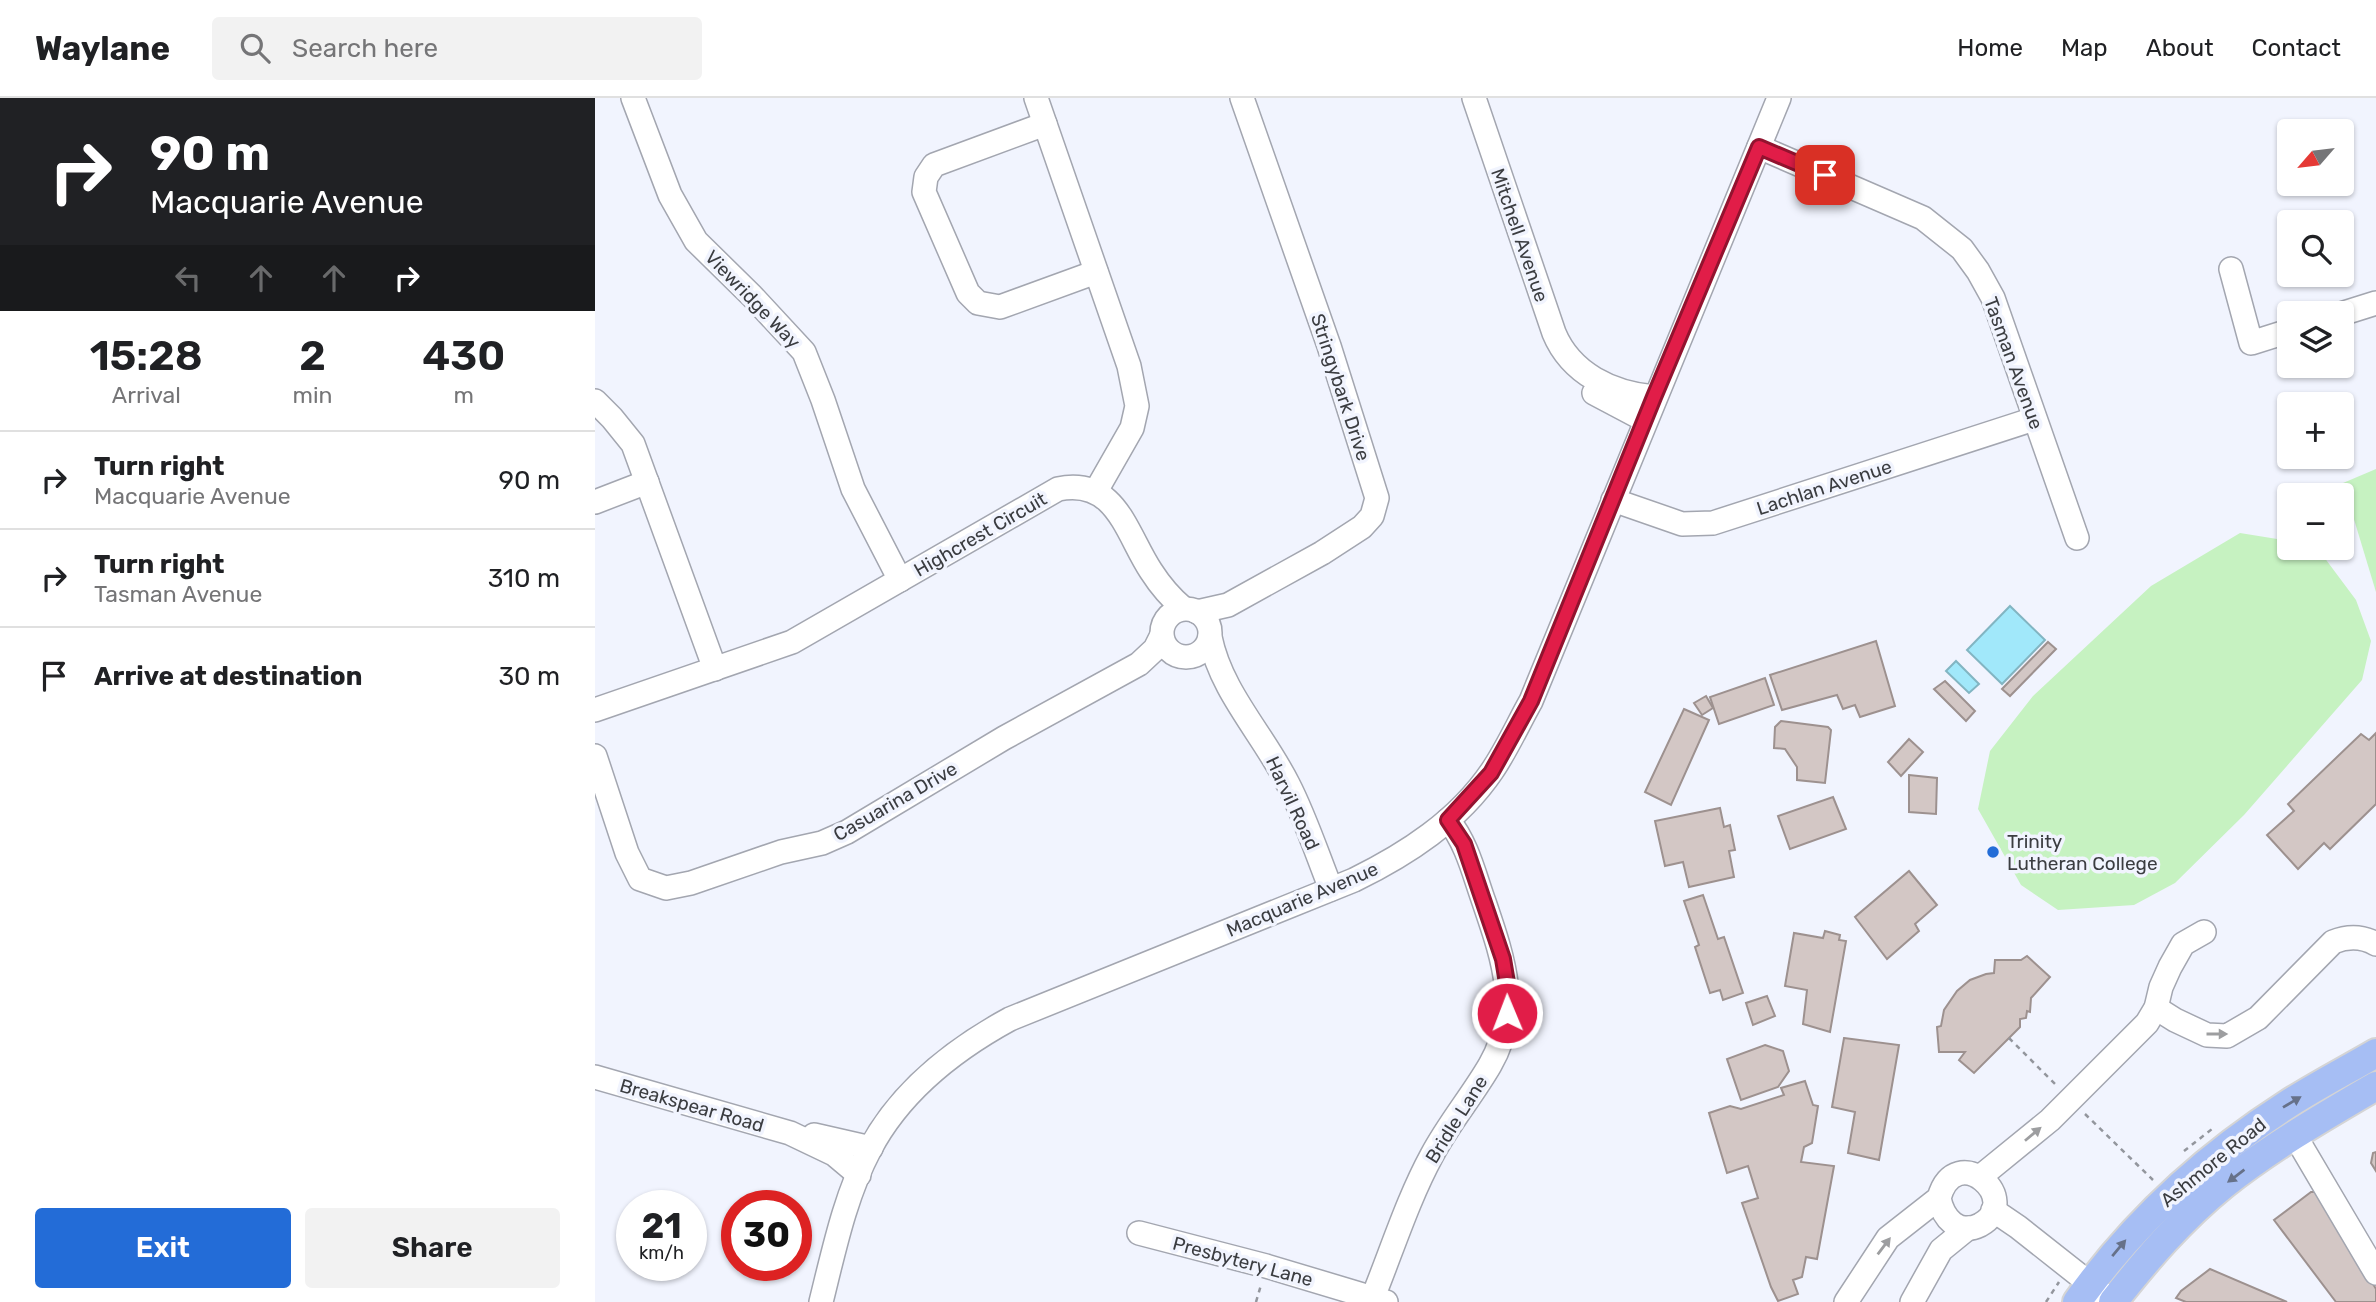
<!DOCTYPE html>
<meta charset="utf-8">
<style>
:root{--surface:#fff;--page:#f2f2f2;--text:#202124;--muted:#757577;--line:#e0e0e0;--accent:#236cd7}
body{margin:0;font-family:Rubik,sans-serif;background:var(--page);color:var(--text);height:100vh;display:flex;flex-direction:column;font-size:26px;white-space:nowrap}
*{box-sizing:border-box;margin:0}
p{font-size:23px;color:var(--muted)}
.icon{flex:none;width:38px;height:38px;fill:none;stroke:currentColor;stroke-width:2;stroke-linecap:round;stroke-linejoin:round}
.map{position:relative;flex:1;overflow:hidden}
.details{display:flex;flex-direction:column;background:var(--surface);width:595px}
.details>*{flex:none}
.top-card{background:#202124;color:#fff;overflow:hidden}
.needle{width:46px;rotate:242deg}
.tools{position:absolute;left:1682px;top:21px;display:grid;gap:14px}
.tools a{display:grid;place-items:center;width:77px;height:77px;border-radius:7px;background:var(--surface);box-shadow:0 2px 5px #0004;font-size:35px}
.speed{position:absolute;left:21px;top:1092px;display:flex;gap:14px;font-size:35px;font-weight:700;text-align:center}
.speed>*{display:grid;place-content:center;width:91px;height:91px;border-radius:50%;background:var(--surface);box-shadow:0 2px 5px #0004;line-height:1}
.speed small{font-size:18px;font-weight:400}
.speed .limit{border:10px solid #d22;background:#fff;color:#111}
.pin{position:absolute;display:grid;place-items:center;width:60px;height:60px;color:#fff;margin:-30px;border-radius:14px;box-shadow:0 4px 10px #0006}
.me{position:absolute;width:77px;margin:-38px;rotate:359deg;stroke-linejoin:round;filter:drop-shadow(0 0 5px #0008)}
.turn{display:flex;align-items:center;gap:24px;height:147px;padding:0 35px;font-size:32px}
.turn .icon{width:91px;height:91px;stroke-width:2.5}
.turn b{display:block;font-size:49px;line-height:60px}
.lanes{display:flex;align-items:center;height:66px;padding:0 35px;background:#0003;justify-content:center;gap:35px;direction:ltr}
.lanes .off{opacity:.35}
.eta{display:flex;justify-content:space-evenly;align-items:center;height:119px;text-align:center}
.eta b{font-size:42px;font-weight:600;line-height:49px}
.action{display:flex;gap:14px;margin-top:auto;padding:14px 35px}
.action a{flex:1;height:80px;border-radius:7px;background:var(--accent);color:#fff;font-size:28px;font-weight:600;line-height:80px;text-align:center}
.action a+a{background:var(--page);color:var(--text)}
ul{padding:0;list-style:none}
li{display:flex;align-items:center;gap:21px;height:98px;padding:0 35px;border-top:2px solid var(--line)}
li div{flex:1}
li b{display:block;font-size:26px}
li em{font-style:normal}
header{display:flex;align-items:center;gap:42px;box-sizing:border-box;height:98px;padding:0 35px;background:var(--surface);border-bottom:2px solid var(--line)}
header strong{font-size:33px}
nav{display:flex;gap:38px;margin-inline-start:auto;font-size:24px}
.search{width:490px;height:63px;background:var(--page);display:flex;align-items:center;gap:18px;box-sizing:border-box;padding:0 24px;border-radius:7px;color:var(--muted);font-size:26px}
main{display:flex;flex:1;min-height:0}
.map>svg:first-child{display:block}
.green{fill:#c6f2c1}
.water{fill:#a1e8fa;stroke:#82b5c2;stroke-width:2}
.building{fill:#d3c7c5;stroke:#9d918f;stroke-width:2}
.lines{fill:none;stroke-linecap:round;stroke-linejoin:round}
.minor-casing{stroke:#a3a6b0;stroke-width:26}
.major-casing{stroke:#d4d4d5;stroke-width:32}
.path{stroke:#93969d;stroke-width:2.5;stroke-dasharray:5 5;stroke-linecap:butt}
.minor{stroke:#fff;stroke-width:23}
.major{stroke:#a6bef4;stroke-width:28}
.oneway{fill:#9d9ea0}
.oneway2{fill:#667189}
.route-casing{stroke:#92132f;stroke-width:18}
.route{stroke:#e11d48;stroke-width:12}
.poi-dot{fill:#236cd7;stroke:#f1f4fe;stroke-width:2.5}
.labels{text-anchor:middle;stroke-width:7;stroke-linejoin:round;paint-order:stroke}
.street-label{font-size:19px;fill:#3b3d41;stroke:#f1f4fe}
.poi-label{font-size:19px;fill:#3b3d41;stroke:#f1f4fe;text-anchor:start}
</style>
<header>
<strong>Waylane</strong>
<div class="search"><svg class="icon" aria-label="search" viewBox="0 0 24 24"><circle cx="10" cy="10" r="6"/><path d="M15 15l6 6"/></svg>Search here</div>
<nav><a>Home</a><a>Map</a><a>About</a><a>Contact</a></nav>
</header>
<main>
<section class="details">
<div class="top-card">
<div class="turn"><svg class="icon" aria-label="right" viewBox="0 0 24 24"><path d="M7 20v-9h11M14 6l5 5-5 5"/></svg><div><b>90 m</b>Macquarie Avenue</div></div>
<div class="lanes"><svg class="icon off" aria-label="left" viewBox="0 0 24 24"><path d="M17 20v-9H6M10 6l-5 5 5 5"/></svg><svg class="icon off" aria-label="ahead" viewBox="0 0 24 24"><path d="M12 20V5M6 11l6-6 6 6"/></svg><svg class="icon off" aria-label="ahead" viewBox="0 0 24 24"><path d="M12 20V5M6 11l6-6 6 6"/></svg><svg class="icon" aria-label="right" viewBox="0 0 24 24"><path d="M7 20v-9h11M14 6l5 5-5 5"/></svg></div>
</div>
<div class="eta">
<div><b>15:28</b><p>Arrival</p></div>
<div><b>2</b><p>min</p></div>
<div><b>430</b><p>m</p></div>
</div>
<ul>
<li><svg class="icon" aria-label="right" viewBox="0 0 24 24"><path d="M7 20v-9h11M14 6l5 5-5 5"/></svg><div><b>Turn right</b><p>Macquarie Avenue</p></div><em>90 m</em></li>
<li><svg class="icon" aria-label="right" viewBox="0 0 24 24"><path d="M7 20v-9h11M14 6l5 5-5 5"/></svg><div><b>Turn right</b><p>Tasman Avenue</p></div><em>310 m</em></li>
<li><svg class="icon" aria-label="arrive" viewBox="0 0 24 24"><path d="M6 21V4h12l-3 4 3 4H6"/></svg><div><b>Arrive at destination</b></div><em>30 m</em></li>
</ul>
<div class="action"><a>Exit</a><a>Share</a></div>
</section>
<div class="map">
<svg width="1781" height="1204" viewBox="0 0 1781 1204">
<rect width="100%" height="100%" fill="#f1f4fe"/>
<!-- green -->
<g class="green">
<path d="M1781,371v123l-33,-109z"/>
<path d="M1645,435l49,8v7l29,1 38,51 15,41 -9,39 -118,135 -69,68 -41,22 -76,5 -37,-25 -43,-76 12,-58 43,-55 118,-110z"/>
</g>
<!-- water -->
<g class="water">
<path d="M1415,508l35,34 -43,44 -35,-34z"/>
<path d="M1361,563l23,23 -10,9 -23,-22z"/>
</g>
<!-- building -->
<g class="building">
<path d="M1281,543l19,65 -35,11 -5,-12 -12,4 -6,-14 -55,15 -12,-35z"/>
<path d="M1453,544l8,7 -46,47 -8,-7z"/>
<path d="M1170,580l9,27 -55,19 -9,-27z"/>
<path d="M1350,583l30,30 -9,10 -32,-32z"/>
<path d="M1111,598l7,12 -11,7 -8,-12z"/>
<path d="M1089,611l25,11 -38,85 -26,-13z"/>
<path d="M1186,623l47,6 3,3 -6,53 -28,-3v-13l-12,-18 -11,-1 1,-21z"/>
<path d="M1781,635v71l-46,45 -6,-6 -26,26 -31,-34 27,-24 -6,-7 73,-70 8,6z"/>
<path d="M1314,641l14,13 -22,24 -13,-14z"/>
<path d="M1314,677l28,3 -1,36 -27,-2z"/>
<path d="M1238,699l13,32 -56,20 -12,-33z"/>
<path d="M1125,710l4,19 6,-2 5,25 -6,1 5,26 -45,10 -6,-25 -18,4 -10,-45z"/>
<path d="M1314,773l28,34 -22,19 4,7 -32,28 -32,-42z"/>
<path d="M1108,797l15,44 6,-2 19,56 -20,7 -3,-10 -10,3 -15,-46 4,-2 -15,-44z"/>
<path d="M1230,833l15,4 -1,5 7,1 -16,91 -27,-8 4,-34 -22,-4 9,-53 29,5z"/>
<path d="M1432,858l23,21 -19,21 -1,14 -3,-1 -1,7 -6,1v8l-46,46 -15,-13 6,-8h-26l-2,-25 4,-1 3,-16 13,-19 13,-11 16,-6 8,-1 1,-13h26z"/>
<path d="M1172,898l8,20 -22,9 -7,-22z"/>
<path d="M1249,940l55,7 -20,115 -31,-7 7,-41 -23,-5z"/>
<path d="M1170,947l18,6 6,20 -11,16 -37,13 -14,-41z"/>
<path d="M1210,983l8,24 5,1 -6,37 -8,4 -3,15 33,4 -17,93 -11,-2 -4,20 -9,3 5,14 -20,7 -7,-14 -29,-84 16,-5 -10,-32 -21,7 -18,-60 21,-7 11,3 43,-14 -3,-7z"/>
<path d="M1781,1054v19l-5,-8 2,-10z"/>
<path d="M1716,1094h9l56,97v13h-40l-62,-82z"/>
<path d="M1615,1171l77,33h-101l-10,-4 5,-7z"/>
</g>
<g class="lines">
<!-- minor casing -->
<g class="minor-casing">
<g id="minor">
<path d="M38,0l37,97 26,46 56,55 52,56 19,48 30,89 47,91"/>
<path d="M441,0l93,268 8,40 -5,22 -36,63"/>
<path d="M879,0l80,235c17,41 58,60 100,64"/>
<path d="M450,26l-111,41 -8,12 -2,15 44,101 10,10 22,4 96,-35"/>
<path d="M1164,49l164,71 39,31 16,22 15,27 84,240"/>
<path d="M1636,171l20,74 38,-12"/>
<path d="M1746,216l35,-11"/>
<path d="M999,295l51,27"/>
<path d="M0,303l17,17 21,26 82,225"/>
<path d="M1018,402l69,24 31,-1 321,-104"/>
<path d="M0,404l52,-20"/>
<circle cx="591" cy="535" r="24"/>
<path d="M602,514l31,-7 94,-52 40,-26 10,-11 5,-18 -48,-152 -87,-248"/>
<path d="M615,539c11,55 53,97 78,147 17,33 29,70 43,105"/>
<path d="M0,612l197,-68 266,-153c58,-12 68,44 93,82 9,14 20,27 32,37"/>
<path d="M0,658l32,97 13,26 26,9 25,-5 90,-31 41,-9 25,-11 157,-94 135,-74 16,-15 6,-12"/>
<path d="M1561,910l19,12 32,15 20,1 31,-18 75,-76c15,-6 29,-6 43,2"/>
<path d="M0,979l195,56 44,21 25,21"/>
<path d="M1699,1036l82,139"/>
<path d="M219,1037l57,13"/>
<path d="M1385,1079l70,-57 97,-97 9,-15 5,-21 9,-20 13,-23 21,-12"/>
<path d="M1398,1112l25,17 95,75"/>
<path d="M544,1135l127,33 120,36"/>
<path d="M778,1199c19,-47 35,-98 59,-142 17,-32 40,-59 58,-90 32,-55 13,-107 -6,-163 -10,-28 -17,-59 -36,-82"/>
<path d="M226,1204c13,-52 24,-106 49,-153 30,-57 85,-100 140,-130l344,-139c53,-26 104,-59 138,-109 15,-22 26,-47 39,-70l248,-603"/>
<path d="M1251,1204l42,-64 51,-40c17,-60 86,3 41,27 -22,11 -37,-7 -41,-27"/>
<path d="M1317,1204l29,-52 27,-22"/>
</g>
</g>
<!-- major casing -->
<g class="major-casing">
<g id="major">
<path d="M1482,1204c57,-80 128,-145 211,-198 28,-18 59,-34 88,-51"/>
<path d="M1518,1204c33,-42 68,-83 110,-117 48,-38 100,-68 153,-99"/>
</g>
</g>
<!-- path -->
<g class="path">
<path d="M1414,940l49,49"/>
<path d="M1490,1016l68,66"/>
<path d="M1589,1053l28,-22"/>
<path d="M661,1204l5,-17"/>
<path d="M1451,1204l13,-20"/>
</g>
<!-- minor -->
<use href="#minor" class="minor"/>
<!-- major -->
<use href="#major" class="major"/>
</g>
<!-- one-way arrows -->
<defs><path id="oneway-solid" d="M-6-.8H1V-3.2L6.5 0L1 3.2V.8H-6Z" transform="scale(1.75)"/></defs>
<g class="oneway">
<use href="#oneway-solid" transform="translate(1622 936)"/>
<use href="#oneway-solid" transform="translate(1438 1036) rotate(-40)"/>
<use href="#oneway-solid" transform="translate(1289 1148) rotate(-53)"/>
</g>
<g class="oneway2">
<use href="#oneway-solid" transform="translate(1697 1004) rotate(-31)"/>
<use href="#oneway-solid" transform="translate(1641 1078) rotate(143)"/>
<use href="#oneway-solid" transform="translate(1524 1150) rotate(-50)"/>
</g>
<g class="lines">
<!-- route casing -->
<g class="route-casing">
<path id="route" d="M912,915l1,-24 -5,-30 -39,-115 -16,-24 43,-47 40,-72 123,-304 105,-250 66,28"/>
</g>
<!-- route -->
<use href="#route" class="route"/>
</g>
<!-- markers -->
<circle class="poi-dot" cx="1398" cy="754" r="7"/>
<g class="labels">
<!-- street labels -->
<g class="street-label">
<text transform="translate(925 137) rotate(71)" y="7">Mitchell Avenue</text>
<text transform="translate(158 201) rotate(46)" y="7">Viewridge Way</text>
<text transform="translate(1419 265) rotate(70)" y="7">Tasman Avenue</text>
<text transform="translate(746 289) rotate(72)" y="7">Stringybark Drive</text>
<text transform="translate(1229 389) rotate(-18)" y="7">Lachlan Avenue</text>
<text transform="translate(385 436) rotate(-30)" y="7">Highcrest Circuit</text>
<text transform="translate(300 703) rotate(-30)" y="7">Casuarina Drive</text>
<text transform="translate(698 705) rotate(65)" y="7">Harvil Road</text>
<text transform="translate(707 801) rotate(-23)" y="7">Macquarie Avenue</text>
<text transform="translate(97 1007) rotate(16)" y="7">Breakspear Road</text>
<text transform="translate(861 1021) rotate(-58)" y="7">Bridle Lane</text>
<text transform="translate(1618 1064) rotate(-39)" y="7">Ashmore Road</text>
<text transform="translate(648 1163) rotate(15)" y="7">Presbytery Lane</text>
</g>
<!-- poi labels -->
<g class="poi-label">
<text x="1412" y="750">Trinity<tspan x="1412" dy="22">Lutheran College</tspan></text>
</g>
</g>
</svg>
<div class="tools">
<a><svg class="needle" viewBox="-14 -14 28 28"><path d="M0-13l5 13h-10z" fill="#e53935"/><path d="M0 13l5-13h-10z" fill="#757577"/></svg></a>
<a><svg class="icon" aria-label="search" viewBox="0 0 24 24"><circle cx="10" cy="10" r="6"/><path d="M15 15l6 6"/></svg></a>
<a><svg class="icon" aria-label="layers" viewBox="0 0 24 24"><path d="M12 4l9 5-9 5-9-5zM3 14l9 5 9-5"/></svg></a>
<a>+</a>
<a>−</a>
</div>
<div class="speed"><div>21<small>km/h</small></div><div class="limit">30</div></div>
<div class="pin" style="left:1230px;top:77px;background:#d93025"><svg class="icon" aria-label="arrive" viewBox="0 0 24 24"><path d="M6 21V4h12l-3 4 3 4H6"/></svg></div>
<svg class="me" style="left:912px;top:915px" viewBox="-20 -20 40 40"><circle r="17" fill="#e11d48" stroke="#fff" stroke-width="3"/><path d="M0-11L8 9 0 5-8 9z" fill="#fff"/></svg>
</div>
</main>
